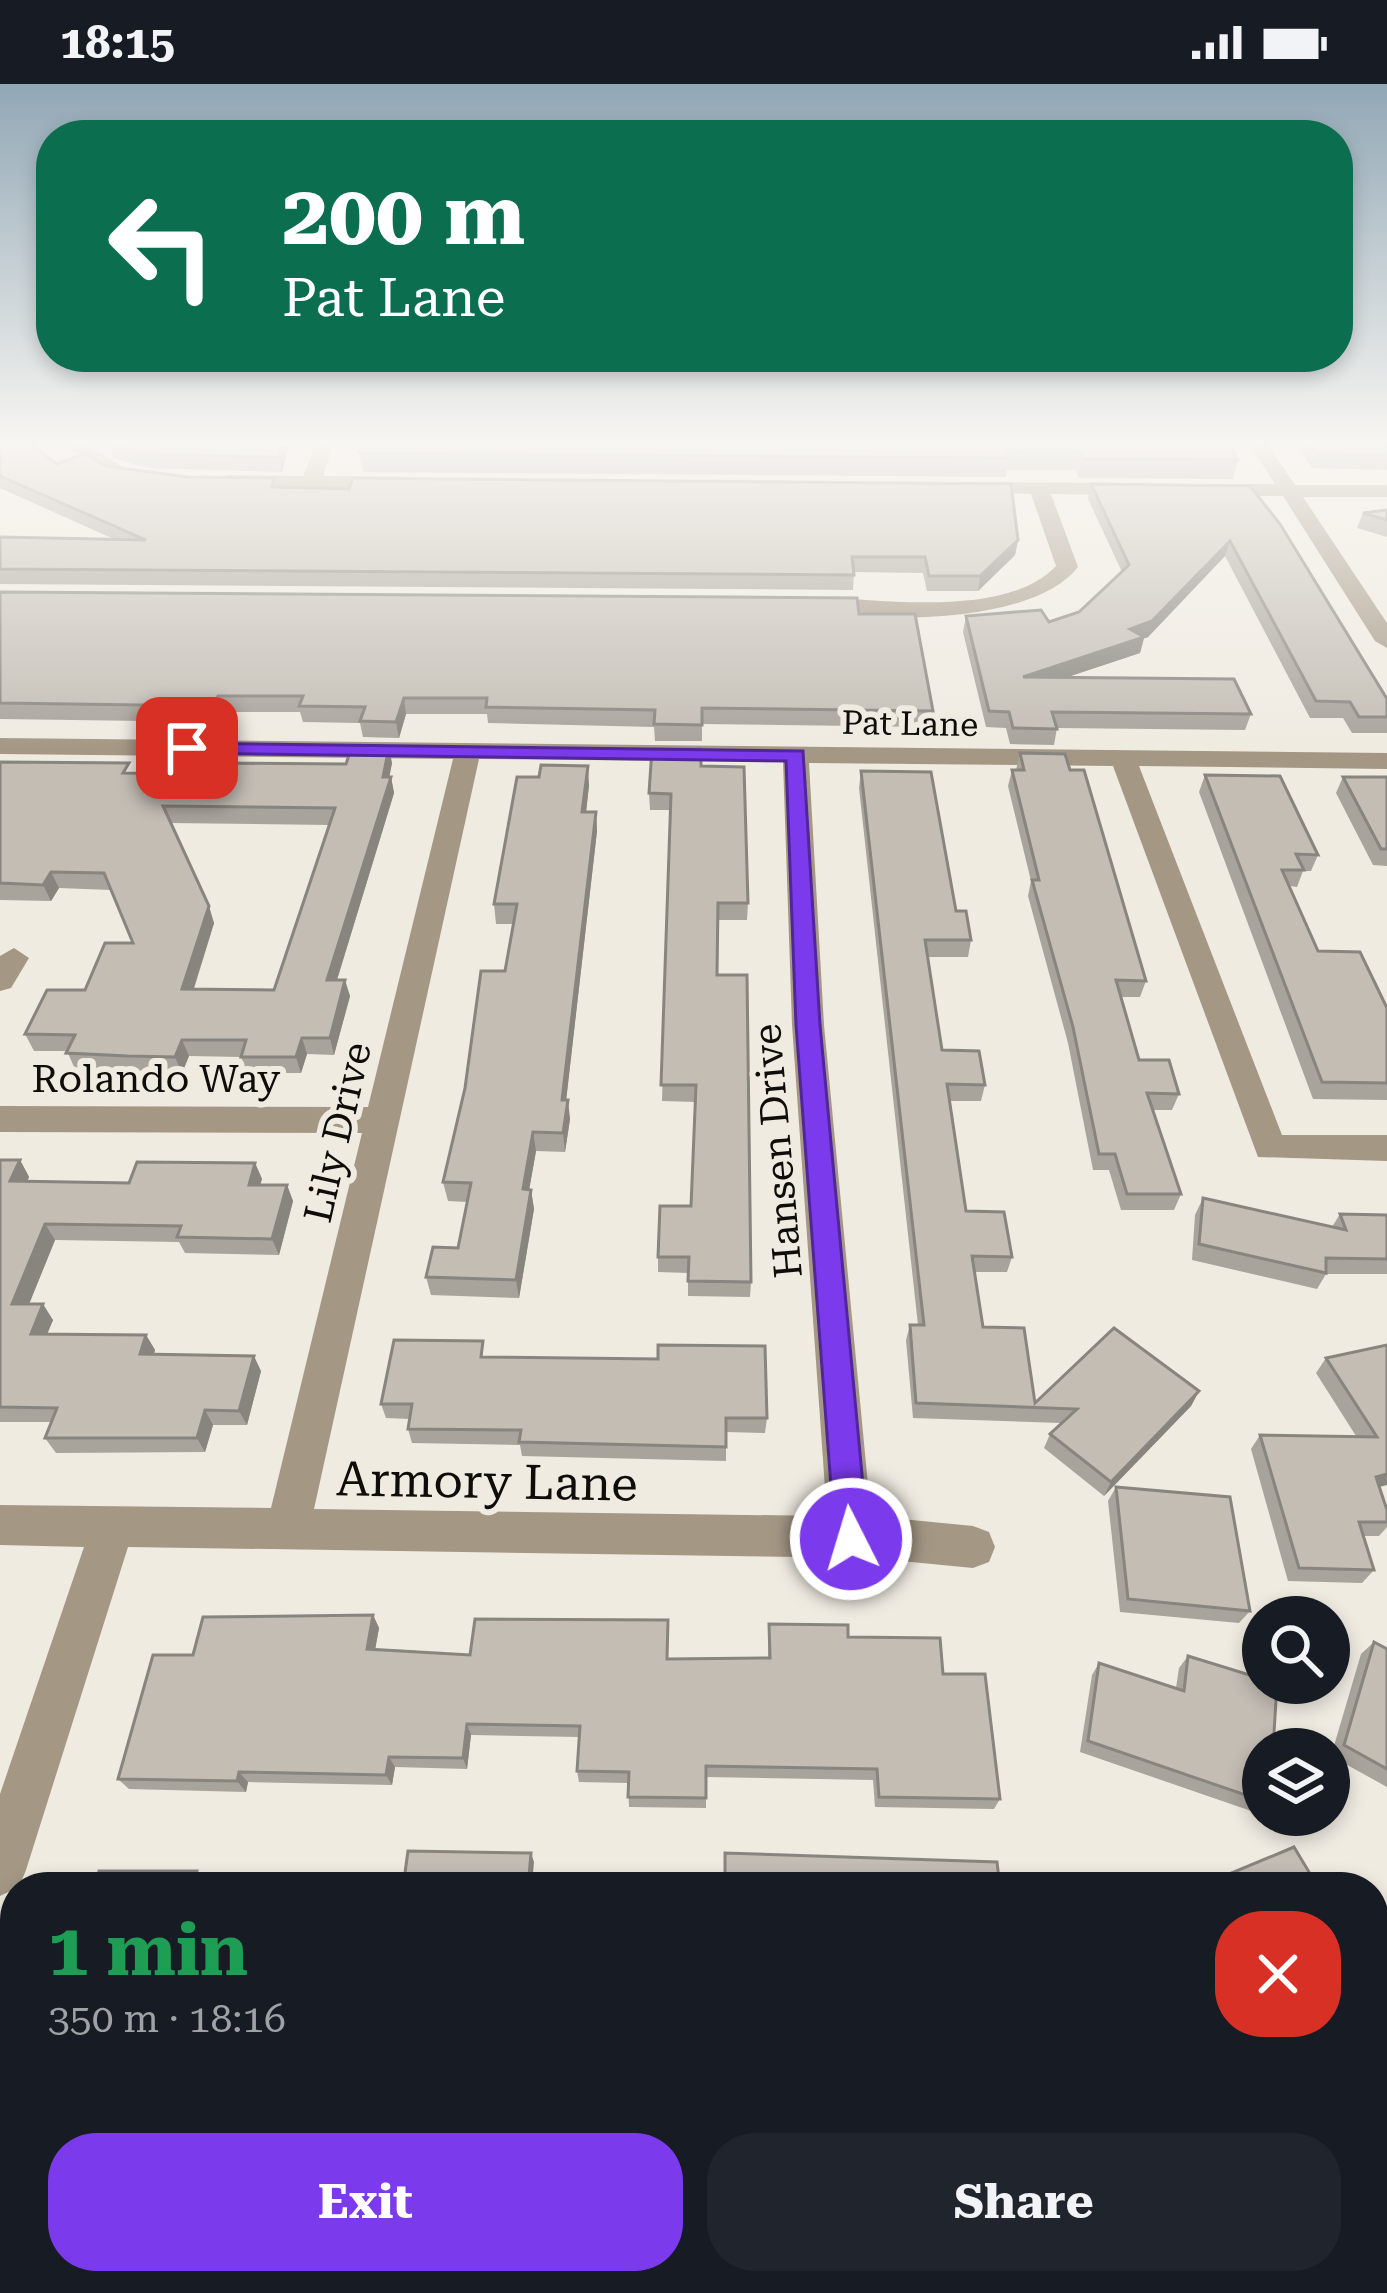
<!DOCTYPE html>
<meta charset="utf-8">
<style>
:root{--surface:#171b24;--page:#20242c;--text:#f1f3f6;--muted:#9ea1a6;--accent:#7c3aed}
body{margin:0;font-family:"Roboto Serif",serif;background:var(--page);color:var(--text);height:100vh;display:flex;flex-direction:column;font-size:45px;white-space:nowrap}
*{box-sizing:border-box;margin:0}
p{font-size:39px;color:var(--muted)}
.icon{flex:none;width:66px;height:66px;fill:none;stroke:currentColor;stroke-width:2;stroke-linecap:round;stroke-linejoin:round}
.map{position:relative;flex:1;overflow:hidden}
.sheet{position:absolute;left:0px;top:1788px;width:1389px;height:423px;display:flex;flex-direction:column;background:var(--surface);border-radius:48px 48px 0 0;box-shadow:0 6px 18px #0003}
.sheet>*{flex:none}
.guide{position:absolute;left:36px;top:36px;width:1317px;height:252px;border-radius:48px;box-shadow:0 6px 18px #0003;background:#0b6e4f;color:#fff;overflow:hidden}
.controls{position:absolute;left:1242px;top:1512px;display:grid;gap:24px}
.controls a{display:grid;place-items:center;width:108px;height:108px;border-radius:50%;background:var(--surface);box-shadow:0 6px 18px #0003;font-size:60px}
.pin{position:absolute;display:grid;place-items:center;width:102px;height:102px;color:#fff;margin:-51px;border-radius:24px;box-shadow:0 6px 18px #0006}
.me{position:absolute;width:132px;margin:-66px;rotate:355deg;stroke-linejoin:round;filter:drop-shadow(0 0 9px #0008)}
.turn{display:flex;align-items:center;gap:42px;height:252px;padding:0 48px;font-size:54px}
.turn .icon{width:156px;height:156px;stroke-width:2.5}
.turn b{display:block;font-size:84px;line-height:102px}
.round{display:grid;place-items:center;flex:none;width:126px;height:126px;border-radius:48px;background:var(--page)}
.head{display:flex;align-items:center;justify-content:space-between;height:204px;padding:0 48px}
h1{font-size:72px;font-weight:700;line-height:90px;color:#1e9e55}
.action{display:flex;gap:24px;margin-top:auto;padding:24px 48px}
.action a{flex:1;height:138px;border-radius:48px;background:var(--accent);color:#fff;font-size:48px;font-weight:700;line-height:138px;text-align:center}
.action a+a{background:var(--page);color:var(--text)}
.status{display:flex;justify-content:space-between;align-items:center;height:84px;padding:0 60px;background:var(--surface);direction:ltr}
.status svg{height:33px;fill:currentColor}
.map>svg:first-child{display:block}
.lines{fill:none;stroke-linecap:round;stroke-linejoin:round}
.minor{fill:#a49885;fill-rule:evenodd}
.wall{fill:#a8a39b;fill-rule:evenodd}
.shaded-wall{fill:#88847e}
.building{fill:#c3bdb4;stroke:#88847e;stroke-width:3;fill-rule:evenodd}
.route{fill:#7c3aed;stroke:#51269a;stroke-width:3}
.labels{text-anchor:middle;stroke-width:12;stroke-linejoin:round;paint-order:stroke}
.far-street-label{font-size:33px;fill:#0f0d0a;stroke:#f0ebe1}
.street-label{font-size:39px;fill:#0f0d0a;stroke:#f0ebe1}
.near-street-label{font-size:48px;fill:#0f0d0a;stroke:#f0ebe1}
</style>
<div class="status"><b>18:15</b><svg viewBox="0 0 49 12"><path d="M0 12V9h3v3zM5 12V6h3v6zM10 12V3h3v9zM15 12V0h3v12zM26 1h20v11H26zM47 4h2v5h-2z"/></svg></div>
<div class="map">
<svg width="1387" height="2209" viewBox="0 0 1387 2209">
<rect width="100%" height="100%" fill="#f0ebe1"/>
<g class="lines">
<!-- minor -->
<g class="minor">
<path d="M56,356h22l45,27 40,12 -10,6 -43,-9z"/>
<path d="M317,356h18l-12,36 76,1 10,6 -10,6 -172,-2 -10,-6 10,-6 76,1z"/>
<path d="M1247,356h18l30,45h92v12h-84l84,126v25l-12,-7 -92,-145h-78l-10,-6 10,-6h70z"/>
<path d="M965,398l172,1 10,6 -10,6 -86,-1 27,73c-45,58 -204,57 -272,42v-10l8,-2c68,2 192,22 242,-31l-25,-72 -73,-2v-8z"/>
<path d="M0,654l1387,15v16l-248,-3 143,369h105v26l-129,-4 -145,-391 -304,-3 15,262 47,491 102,10 16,6 6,15 -6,15 -16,6 -103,-10 -742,-11 -102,323 -7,17 -19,9v-102l84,-247 -84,-2v-40l271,3 91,-375 -362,-1v-26l368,1 85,-348 -453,-5zM479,675l304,3 9,263 35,491 -513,-7z"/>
<path d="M14,864l15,10 -18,30 -11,3v-35z"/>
<path d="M0,2058l15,1v58l-15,-1z"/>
</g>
</g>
<!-- wall -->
<g class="wall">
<path d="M0,356l57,24 48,2 171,21 742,53 -3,15 -37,36h-51l-4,-18 -69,-1 -1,18 -853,-6v-47l116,3 -116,-52z"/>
<path d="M290,356l-8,32 -136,-4 -32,-10 -5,-14z"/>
<path d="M1226,356l12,20 -5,19 -154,-1 -3,-8h-69l-1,7 -643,-5 -4,-19z"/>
<path d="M1293,356h94v30l-75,-2z"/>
<path d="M1091,400l159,2 137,213v34h-35l-9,-15h-33l-85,-162 -77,81 -4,1 -4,15 -74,24 185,37 -6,16 -188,-2 -3,17 -44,-1 -4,-16 -20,-1 -23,-95 3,-16 83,6 30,-10 43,-40 -34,-73z"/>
<path d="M1387,426v27l-30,-9 6,-15z"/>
<path d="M0,508l859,22 74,97 -3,16 -228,-3v17h-47l-1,-14 -166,-4 -1,-9h-81l-7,24 -36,-1 -3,-14 -57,-1 -3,-10h-77l-5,10 -218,-3z"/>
<path d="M1020,669l126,228 -6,16h-19l18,63 40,34 -7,16h-19l28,84 -7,16h-53l-12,-40h-16l-25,-127 -40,-147 3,-15 -23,-95 4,-16h4z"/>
<path d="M0,678l133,11 64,1 195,-11 -3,14h2l3,16 -57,187 13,16 -16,59 -27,-1 -6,19h-54l-6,-16 -52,-1 -7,17h-46l-61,-4 -8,-18h-33l-9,-17 60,-44 48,-47 -22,-53 -52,-2 -8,13 -51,-1zM170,739l159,2 -55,165 -80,-1 20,-66z"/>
<path d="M701,682l47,137 -1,17h-29l-1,55 34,307 -1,15 -62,-1v-23l-30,-1v-15l33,-51 5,-104 -34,-1 8,-291h-20l-1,-17z"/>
<path d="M861,687l95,140 15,29 -3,17h-40l14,93 43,35 -4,16h-32l17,110 46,46 -5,15h-32l8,55 52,76 164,-12 -8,15 -87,90 -60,-48 6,-14 12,-11 -149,-5 -7,-78 4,-15h8l-59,-537z"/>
<path d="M1205,691l113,80 -7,16h-8l-6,16 -7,-1 28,65 69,57v92l-74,-1 -114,-307z"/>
<path d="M539,693l50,8 -3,27h10l1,19 -31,269 4,19 -5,33 -29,-1 -7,38 2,1 3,19 -15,89 -88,-3 -5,-18 32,-29 9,-46 -19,-1 -5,-19 62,-211 8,-47h-17l-2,-20z"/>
<path d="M1343,693h44v89l-14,-1 -37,-72z"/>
<path d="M0,1076h20l9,17 -2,5 102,1 126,-20 7,16 -2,6h27l6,16 -14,54 -94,-2 -6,-11 -124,-2 -26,64 24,16 -6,14 99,1 9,15 -1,4 107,17 -14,54h-34l-8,27 -149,1 -11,-15 6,-16h-51z"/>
<path d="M1203,1114l129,29 8,-13 47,1v59h-61l-9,15 -125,-29 3,-45z"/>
<path d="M1387,1261l-8,142 8,23v17l-8,9h-16l11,34 -12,13 -74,-2 -37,-132 9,-14 96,1 -40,-63 10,-15z"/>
<path d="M487,1273l280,61 -2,15 -39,-1v29l-204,-5 -2,-11 -108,-2 -4,-14 1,-10 -23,-1 -5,-14z"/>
<path d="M1116,1403l134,124 -11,12 -119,-11 -12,-111z"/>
<path d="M373,1531l6,13 -4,22 95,5 198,3h100l1,-34 79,13 95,37 57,125 -6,10 -119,-2 -2,-27 -167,-3v31l-77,-1 -1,-24 -49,-1 -2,-11 2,-34 -108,-2 -4,34 -72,-2 -3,18 -144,-3 -2,10 -117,-3 -11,-10 75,-124z"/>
<path d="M1374,1558l13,7v138l-56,-31 30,-102z"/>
<path d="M1188,1572l75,145v7l-6,5 -177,-61 12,-77 7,-12 77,25 3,-20z"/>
<path d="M1249,2196h125l7,13h-130z"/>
</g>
<!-- shaded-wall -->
<g class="shaded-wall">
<path d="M284,356h6l-8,32 -3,-15z"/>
<path d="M1018,456l-3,15 -37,36 2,-15z"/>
<path d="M1230,457l-5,15 -77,81 -4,1 -4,15 -120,40 3,-16 107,-48z"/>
<path d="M218,612l5,16 -5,10 -5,-16z"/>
<path d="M404,614l2,16 -7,24 -3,-16z"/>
<path d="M389,663l3,16 -5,26 4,-12 3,16 -62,203 -5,-16 56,-203z"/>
<path d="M588,682l1,19 -5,46 -2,-19z"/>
<path d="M596,728l1,19 -33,288 -2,-19z"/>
<path d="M51,788l8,16 -8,13 -8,-16z"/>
<path d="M209,822l5,17 -26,83 -6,-17z"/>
<path d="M345,896l5,16 -16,59 -4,-17z"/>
<path d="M302,954l5,16 -6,19 -5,-16z"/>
<path d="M182,956l7,16 -7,17 -7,-16z"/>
<path d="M568,1016l2,19 -5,33 -2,-19z"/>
<path d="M533,1048l3,19 -10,57 -3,-19z"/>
<path d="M20,1076l9,17 -9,21 -10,-17z"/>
<path d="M255,1079l7,16 -7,22 -6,-16z"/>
<path d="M287,1101l6,16 -14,54 -7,-16z"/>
<path d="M531,1106l3,19 -15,89 -3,-18z"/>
<path d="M45,1140l10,16 -32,79 -11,-15z"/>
<path d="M43,1220l10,16 -12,29 -10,-15z"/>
<path d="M146,1251l9,15 -6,19 -9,-15z"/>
<path d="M254,1272l7,15 -14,54 -8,-14z"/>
<path d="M1199,1307l-8,15 -87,90 7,-14z"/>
<path d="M205,1326l8,15 -8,27 -8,-14z"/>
<path d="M1387,1390v11l-23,6 12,-14z"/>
<path d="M373,1531l6,13 -6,33 -6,-12z"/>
<path d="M467,1640l4,11 -4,34 -4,-11z"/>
<path d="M389,1673l6,10 -3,18 -6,-10z"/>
<path d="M239,1688l9,10 -2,10 -9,-11z"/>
<path d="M531,1769l3,9 -2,23 -3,-9z"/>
<path d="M197,1787l10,9 -1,7h-13z"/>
</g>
<!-- building -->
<g class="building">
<path d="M0,356h24l33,24 28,-11 20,13 83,11 86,1 -2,9 77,2 4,-11 658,6 7,56 -38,36h-51l-4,-19h-73l2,18 -854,-6v-32l146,3 -146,-64z"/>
<path d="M121,356h163l-5,17 -137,-3 -33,-10z"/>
<path d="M364,356h862l12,20 -155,-1 -3,-8h-72l1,7 -650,-5z"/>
<path d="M1308,356h79v15l-70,-1z"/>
<path d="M1091,400l159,2 30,38 107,175v18h-28l-9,-15 -34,-1 -86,-160 -78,80 -22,8 14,8 -121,40 211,2 17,35 -199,-2 5,17 -44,-1 -4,-16 -20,-1 -23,-95 75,-6 8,12 30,-10 50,-47z"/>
<path d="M1387,426v10l-24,-7z"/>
<path d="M0,508l857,6 2,16h56l18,97 -231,-3v17l-48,-1 1,-14 -169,-3 1,-9h-83l-8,24 -36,-1 5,-14 -66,-1 4,-10h-85l-5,10 -213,-3z"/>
<path d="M352,662l37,1 -6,30h8l-64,203h18l-15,58h-28l-6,19h-55l5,-17h-64l-7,17 -47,-1 -62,-3 9,-18 -50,-1 22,-44h38l20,-47h28l-29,-70 -53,-1 -8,13 -43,-2v-121l129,1 -6,10 74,1 5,-11 144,1zM163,722l172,2 -61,182 -92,-1 27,-83z"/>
<path d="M652,665h49v17l43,1 4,136h-30l-1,72h30l4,307 -63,-1 1,-24h-31l2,-51h31l5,-121h-35l10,-291 -22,-1z"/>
<path d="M1020,669l45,1 5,16h14l62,211 -30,-1 23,80h30l10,34 -32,-1 34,101h-54l-12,-40h-16l-26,-127 -41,-147h7l-27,-110h12z"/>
<path d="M541,681l47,1 -6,46h14l-34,288h6l-5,33 -30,-1 -10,57 8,1 -15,90 -90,-3 7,-30 25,1 13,-65 -28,-1 22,-94 16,-117h24l12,-67h-23l23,-127h22z"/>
<path d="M861,687l70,1 25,139h10l5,29h-46l17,110 37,1 6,34 -38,-1 19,127 38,1 8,45 -40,-1 11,71 41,1 11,75 79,-75 85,63 -88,91 -61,-48 27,-25 -161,-6 -6,-78h14z"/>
<path d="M1205,691l75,1 38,79 -22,-1 8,16h-22l36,81 42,1 27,56v75l-65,-1z"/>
<path d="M1343,693h44v72h-6z"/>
<path d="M0,1076h20l-10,21 119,2 8,-21 118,1 -6,22h38l-15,54 -95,-2 4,-11 -136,-2 -33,80h31l-12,30 115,1 -6,19 114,2 -15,55 -34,-1 -8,28h-152l12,-30 -57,-1z"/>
<path d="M1203,1114l143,32 -6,-16 47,1v44l-61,-1v15l-127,-29z"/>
<path d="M394,1256l89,1 -2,16 177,2v-14l107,1 2,72h-41v29l-207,-5 2,-12 -113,-1 4,-25h-31z"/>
<path d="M1387,1261v129l-11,3 11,33v12h-28l15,48 -75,-2 -39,-133 117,2 -51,-79z"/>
<path d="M1116,1403l114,10 20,114 -122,-12z"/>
<path d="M373,1531l-6,34 103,6 5,-36 193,1 -1,39 103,-1 -1,-34 79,1v12l92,1 3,36h42l15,125 -121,-2 -2,-28 -171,-3v32l-78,-1 1,-25 -52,-1 3,-45 -113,-2 -4,34 -74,-1 -3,18 -147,-3 -2,9 -119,-2 35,-124h40l10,-38z"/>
<path d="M1374,1558l13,7v120l-43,-24z"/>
<path d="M1188,1572l75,23v4l14,1 -4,65h-10v52l-175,-60 11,-78 85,28z"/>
<path d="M1294,1763l24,40h-120z"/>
<path d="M408,1767l123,2 -2,23 196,2v-25l272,9 3,25h-597z"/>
<path d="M99,1787h98l-4,16h-98z"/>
<path d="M1374,1991h4l9,35v136l-13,-1z"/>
<path d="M1374,2178l7,31h-115l-3,-13h111z"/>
</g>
<!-- sky -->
<linearGradient id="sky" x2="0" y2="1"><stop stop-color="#91a7b5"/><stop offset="0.54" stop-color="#f8f6f2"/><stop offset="1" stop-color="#f8f6f2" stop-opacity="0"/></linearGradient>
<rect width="1387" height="665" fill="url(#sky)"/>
<!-- route -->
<path class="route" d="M180,659l623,8 17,274 48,514 -5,11 -12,5 -11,-5 -5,-11 -39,-514 -10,-264 -599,-8 -7,-1z"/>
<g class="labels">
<!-- far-street labels -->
<g class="far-street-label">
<text transform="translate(910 639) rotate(1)" y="12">Pat Lane</text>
</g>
<!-- street labels -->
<g class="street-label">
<text x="156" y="1008">Rolando Way</text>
<text transform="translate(337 1048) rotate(-77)" y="14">Lily Drive</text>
<text transform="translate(777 1067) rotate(-95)" y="14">Hansen Drive</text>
</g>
<!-- near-street labels -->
<g class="near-street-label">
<text transform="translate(487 1397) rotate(1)" y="17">Armory Lane</text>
</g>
</g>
</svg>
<div class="controls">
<a><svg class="icon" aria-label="search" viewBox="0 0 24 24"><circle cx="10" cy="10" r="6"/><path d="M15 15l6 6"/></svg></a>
<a><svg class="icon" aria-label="layers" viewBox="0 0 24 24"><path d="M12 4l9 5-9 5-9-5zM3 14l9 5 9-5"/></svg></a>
</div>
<div class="pin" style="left:187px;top:664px;background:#d93025"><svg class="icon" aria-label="arrive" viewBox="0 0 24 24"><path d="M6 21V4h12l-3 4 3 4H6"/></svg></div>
<svg class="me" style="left:851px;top:1455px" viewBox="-20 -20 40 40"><circle r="17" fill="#7c3aed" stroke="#fff" stroke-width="3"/><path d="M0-11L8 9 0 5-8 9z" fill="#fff"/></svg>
<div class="guide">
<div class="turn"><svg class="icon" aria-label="left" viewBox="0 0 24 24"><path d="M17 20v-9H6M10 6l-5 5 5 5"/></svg><div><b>200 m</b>Pat Lane</div></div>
</div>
<section class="sheet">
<div class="head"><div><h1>1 min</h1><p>350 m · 18:16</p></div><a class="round" style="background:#d93025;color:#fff"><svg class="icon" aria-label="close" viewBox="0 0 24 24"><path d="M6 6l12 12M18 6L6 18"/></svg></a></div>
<div class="action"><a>Exit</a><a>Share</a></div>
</section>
</div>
